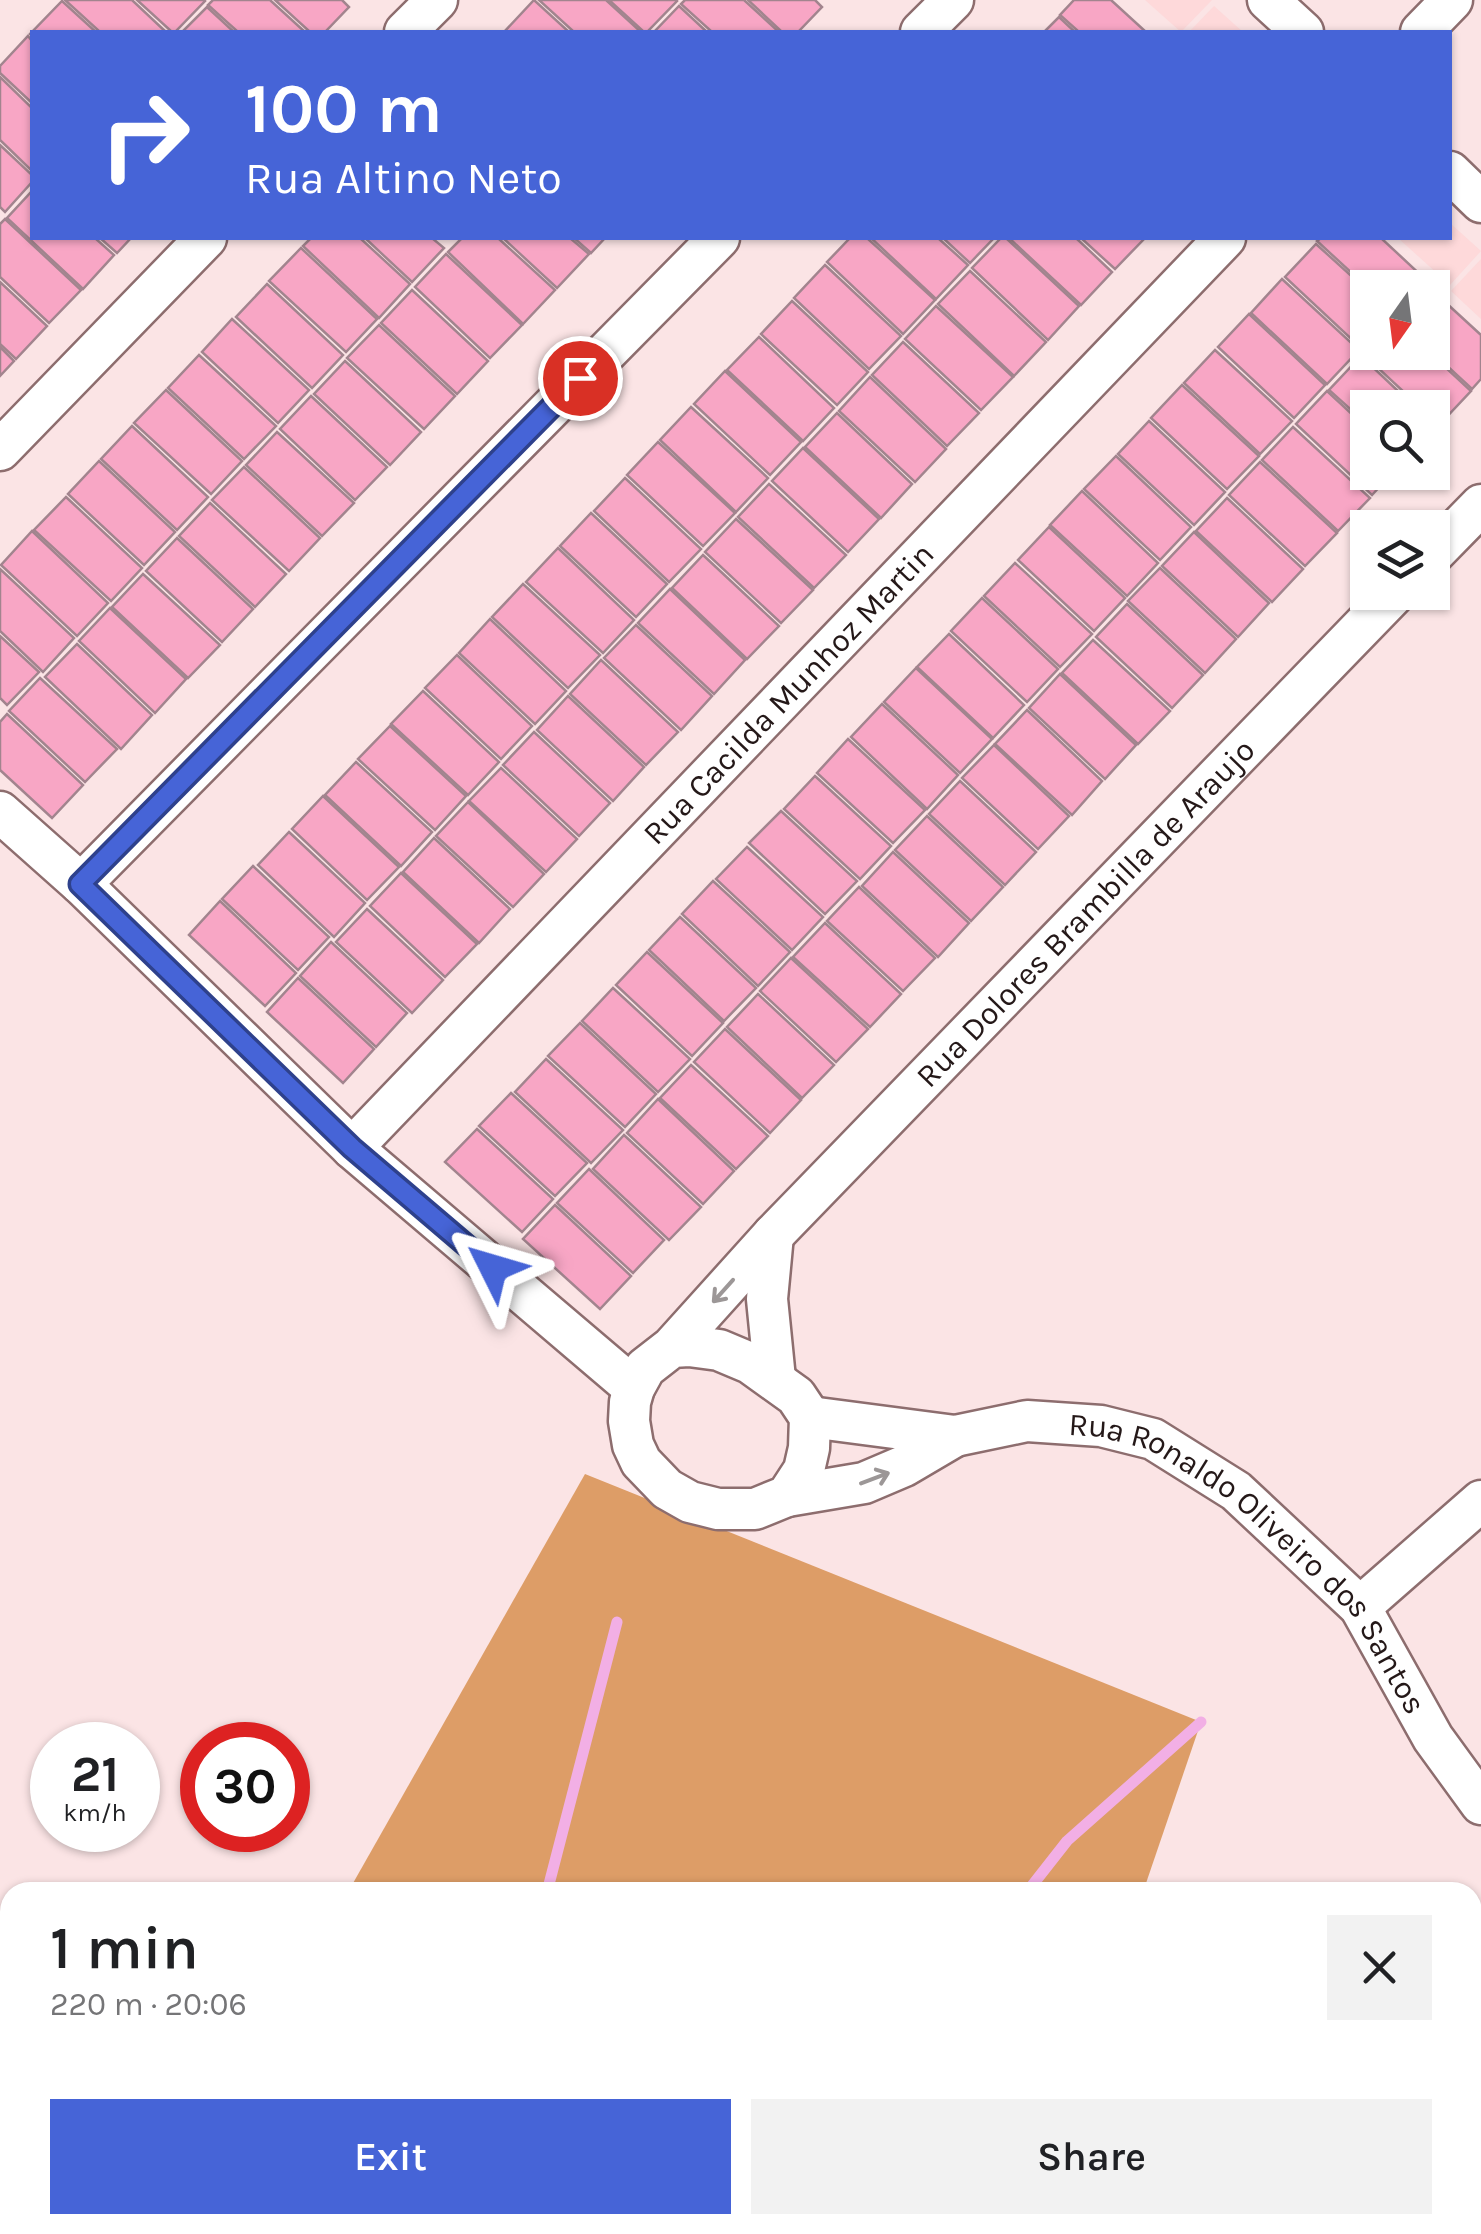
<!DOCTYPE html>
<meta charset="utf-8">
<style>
:root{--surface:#fff;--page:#f2f2f2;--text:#202124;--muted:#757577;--accent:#4664d7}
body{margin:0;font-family:Karla,sans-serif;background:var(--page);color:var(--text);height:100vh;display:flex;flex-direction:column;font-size:38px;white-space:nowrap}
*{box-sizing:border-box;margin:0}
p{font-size:32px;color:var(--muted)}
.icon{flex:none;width:55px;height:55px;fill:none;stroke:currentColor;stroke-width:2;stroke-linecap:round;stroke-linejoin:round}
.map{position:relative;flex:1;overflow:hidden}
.panel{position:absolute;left:0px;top:1882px;width:1482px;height:352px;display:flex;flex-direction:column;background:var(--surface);border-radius:30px 30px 0 0;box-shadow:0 2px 8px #0004}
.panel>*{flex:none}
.hud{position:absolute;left:30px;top:30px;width:1422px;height:210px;border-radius:0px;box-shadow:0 2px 8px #0004;background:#4664d7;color:#fff;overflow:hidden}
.needle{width:65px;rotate:194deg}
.controls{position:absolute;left:1350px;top:270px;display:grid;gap:20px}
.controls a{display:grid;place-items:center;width:100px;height:100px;border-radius:0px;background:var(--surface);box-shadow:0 2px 8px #0004;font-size:50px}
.speed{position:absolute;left:30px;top:1722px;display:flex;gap:20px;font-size:50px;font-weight:700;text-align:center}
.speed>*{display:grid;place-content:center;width:130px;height:130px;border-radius:50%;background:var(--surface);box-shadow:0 2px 8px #0004;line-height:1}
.speed small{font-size:25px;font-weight:400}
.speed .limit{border:15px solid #d22;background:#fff;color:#111}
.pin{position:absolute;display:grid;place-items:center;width:85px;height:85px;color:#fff;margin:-42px;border:5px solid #fff;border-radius:50%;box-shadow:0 2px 10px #0007}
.me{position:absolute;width:110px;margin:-55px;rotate:310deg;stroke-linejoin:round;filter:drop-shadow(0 0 8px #0008)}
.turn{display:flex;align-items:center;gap:35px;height:210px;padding:0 50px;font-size:45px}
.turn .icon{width:130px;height:130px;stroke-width:2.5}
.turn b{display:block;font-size:70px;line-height:85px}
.round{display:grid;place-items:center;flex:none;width:105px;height:105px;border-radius:0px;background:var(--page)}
.head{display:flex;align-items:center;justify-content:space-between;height:170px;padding:0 50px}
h1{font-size:60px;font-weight:600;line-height:75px}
.action{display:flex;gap:20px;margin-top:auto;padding:20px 50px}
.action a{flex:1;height:115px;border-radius:0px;background:var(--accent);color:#fff;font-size:40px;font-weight:600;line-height:115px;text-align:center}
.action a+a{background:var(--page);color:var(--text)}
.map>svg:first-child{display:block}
.built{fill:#fed9da}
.forest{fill:#dd9d67}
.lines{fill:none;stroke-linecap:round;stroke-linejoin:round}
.stream{stroke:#f2afe5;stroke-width:11}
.building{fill:#f8a6c5;stroke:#a2848e;stroke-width:2.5}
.service-casing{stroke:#8d6d6e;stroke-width:25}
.minor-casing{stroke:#8d6d6e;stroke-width:45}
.service{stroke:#fff;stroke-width:20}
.minor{stroke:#fff;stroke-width:40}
.oneway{stroke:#9c9797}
.route-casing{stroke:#2e418c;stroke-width:25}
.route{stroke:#4664d7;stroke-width:18}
.labels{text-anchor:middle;stroke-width:9;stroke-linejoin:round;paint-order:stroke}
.street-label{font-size:32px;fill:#241818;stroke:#fbe4e5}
</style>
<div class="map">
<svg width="1481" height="2234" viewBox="0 0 1481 2234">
<rect width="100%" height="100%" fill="#fbe4e5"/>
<!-- built -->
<g class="built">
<path d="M1145,0h67l-31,32z"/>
<path d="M1214,6l29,26h-54z"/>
<path d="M1450,223l31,28 -31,34 -52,-47h52z"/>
<path d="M1481,259v60l-30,-28z"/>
</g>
<!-- forest -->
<g class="forest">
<path d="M585,1474l616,248 -58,170h-795z"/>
<path d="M160,2225h870l-3,9h-873z"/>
</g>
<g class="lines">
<!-- stream -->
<g class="stream">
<path d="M547,1892l70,-270"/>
<path d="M1027,1892l40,-51 134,-119"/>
<path d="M494,2234l1,-9"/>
<path d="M761,2234l7,-9"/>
</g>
</g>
<!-- building -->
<g class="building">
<path d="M65,0h67l34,32h-66z"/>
<path d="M137,0h67l1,1 -30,31h-3z"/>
<path d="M213,0h57l35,32h-67l-30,-27z"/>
<path d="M275,0h67l7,7 -24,25h-15z"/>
<path d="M534,0l35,32h-65z"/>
<path d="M539,0h67l35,32h-67z"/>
<path d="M609,0h67l1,1 -30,31h-3z"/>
<path d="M685,0h59l35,32h-67l-31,-28z"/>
<path d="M748,0h67l7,7 -24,25h-16z"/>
<path d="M1074,0h37l35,32h-67l-19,-17z"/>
<path d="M62,1l34,31h-64v4l-2,-2z"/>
<path d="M679,6l28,26h-53z"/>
<path d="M207,7l27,25h-52z"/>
<path d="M1059,17l16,15h-31z"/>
<path d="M28,36l4,5v62l-32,-30v-7z"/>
<path d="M0,77l32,31v63l-32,-31z"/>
<path d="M0,145l32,30v7l-27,30 -5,-5z"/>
<path d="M32,191v47h63l19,17 -31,34 -76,-71z"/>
<path d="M5,219l76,71 -32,33 -49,-46v-53z"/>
<path d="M100,238h31l-14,15z"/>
<path d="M311,238h49l50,46 -31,34 -76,-72z"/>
<path d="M365,238h67l12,10 -32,34z"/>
<path d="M462,238h36l57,52 -32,34 -75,-72z"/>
<path d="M503,238h67l19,16 -32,34z"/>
<path d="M574,238h31l-14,15z"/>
<path d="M850,238h17l68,62 -32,34 -76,-72z"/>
<path d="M871,238h67l30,27 -32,34z"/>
<path d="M943,238h51l-24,25z"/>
<path d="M1001,238h5l73,68 -31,34 -76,-72z"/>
<path d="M1009,238h67l36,34 -31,33z"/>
<path d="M1081,238h64l-30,31z"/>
<path d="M1321,238h60l44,41 -8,9h-49l-51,-47z"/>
<path d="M1316,244l52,47v50l-7,7 -76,-71z"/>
<path d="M301,248l76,71 -31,33 -77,-71z"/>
<path d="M446,254l76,71 -32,33 -75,-71z"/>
<path d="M825,265l76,71 -32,33 -75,-71z"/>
<path d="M970,271l76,71 -32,34 -76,-72z"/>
<path d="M1282,279l77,71 -32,34 -76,-71z"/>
<path d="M0,282l47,44 -31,33 -16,-15z"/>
<path d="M267,284l76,71 -31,33 -76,-71z"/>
<path d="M412,290l76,71 -31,33 -76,-71z"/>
<path d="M1432,290l49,45v44l-9,10 -40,-37z"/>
<path d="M792,301l76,71 -31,33 -76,-71z"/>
<path d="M936,306l77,71 -32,33 -76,-71z"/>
<path d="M1249,314l76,71 -31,33 -76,-71z"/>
<path d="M232,319l77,71 -31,33 -76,-71z"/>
<path d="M379,325l76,71 -31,33 -77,-71z"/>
<path d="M759,337l75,71 -31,33 -76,-71z"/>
<path d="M903,342l76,71 -32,33 -75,-71z"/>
<path d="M0,347l14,14 -14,15z"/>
<path d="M1368,348v4h61l42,39 -32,34 -7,-6v-11h-11l-58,-54z"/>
<path d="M1215,350l77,71 -32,33 -76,-71z"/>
<path d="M199,355l77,71 -32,33 -76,-71z"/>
<path d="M1361,356l55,52h-48v17l-39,-35z"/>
<path d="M345,361l76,71 -31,33 -76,-71z"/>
<path d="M725,371l76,71 -31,33 -76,-71z"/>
<path d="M870,377l76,72 -31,33 -76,-71z"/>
<path d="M1182,385l77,71 -32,33 -76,-71z"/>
<path d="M166,390l76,71 -31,33 -77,-71z"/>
<path d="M1327,391l41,38v43h25l-21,23 -76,-71z"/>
<path d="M311,396l76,71 -32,33 -75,-71z"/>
<path d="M691,407l77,71 -32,34 -76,-72z"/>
<path d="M837,413l75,71 -31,34 -76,-71z"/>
<path d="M1149,421l76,71 -31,33 -76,-71z"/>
<path d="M132,426l76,71 -31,33 -76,-71z"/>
<path d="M1293,427l77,71 -32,33 -76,-71z"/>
<path d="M277,432l77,71 -32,33 -76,-71z"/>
<path d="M658,442l77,71 -32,33 -76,-71z"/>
<path d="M803,448l76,71 -31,33 -76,-71z"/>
<path d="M1116,456l75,71 -31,33 -76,-71z"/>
<path d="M99,461l76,71 -31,33 -76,-71z"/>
<path d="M1260,462l77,71 -32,33 -76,-71z"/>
<path d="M244,467l76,71 -31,33 -77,-71z"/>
<path d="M625,478l76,71 -32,33 -75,-71z"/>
<path d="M769,484l77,71 -32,33 -76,-71z"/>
<path d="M1082,491l76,72 -31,33 -77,-71z"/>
<path d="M66,497l76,71 -31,33 -77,-71z"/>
<path d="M1227,498l76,71 -31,33 -76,-71z"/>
<path d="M210,503l76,71 -31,33 -76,-71z"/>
<path d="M591,513l76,71 -31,33 -76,-71z"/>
<path d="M736,519l77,71 -32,33 -76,-71z"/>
<path d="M1049,527l76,71 -31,33 -76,-71z"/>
<path d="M32,531l76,72 -31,33 -76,-71z"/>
<path d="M1194,532l75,71 -31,34 -76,-71z"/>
<path d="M177,538l76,71 -31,33 -76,-71z"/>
<path d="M558,548l76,72 -31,33 -77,-71z"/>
<path d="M703,555l76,71 -32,33 -75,-71z"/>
<path d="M1015,563l77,71 -32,33 -76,-71z"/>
<path d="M1160,568l76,71 -31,34 -77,-72z"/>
<path d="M0,569l74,69 -31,34 -43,-41z"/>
<path d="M143,574l77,71 -32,33 -76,-71z"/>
<path d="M523,584l77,71 -32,33 -76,-71z"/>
<path d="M670,589l75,71 -31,34 -76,-71z"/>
<path d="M982,598l76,71 -31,33 -76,-71z"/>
<path d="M1127,604l76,71 -31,33 -76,-71z"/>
<path d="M110,608l76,71 -31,34 -76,-72z"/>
<path d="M490,619l76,72 -31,33 -76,-71z"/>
<path d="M636,625l76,71 -31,34 -77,-72z"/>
<path d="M949,634l75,71 -31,33 -76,-71z"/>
<path d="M0,636l39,36 -32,33 -7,-7z"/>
<path d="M1093,640l77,71 -32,33 -76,-71z"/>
<path d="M77,644l75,71 -31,34 -76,-72z"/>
<path d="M457,655l75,71 -31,33 -76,-71z"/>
<path d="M601,660l77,72 -32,33 -76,-71z"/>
<path d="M916,668l76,71 -32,34 -76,-71z"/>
<path d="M1060,674l76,71 -31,34 -76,-71z"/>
<path d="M40,678l77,71 -32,33 -76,-71z"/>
<path d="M423,691l76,71 -31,33 -77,-71z"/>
<path d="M568,696l76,71 -31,34 -76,-71z"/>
<path d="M882,704l76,71 -31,34 -76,-72z"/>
<path d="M1027,710l75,71 -30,34 -77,-71z"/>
<path d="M7,714l76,71 -31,33 -52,-48v-48z"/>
<path d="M390,726l76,70 -31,34 -77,-71z"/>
<path d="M534,732l76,71 -31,33 -76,-71z"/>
<path d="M848,739l77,71 -32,33 -76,-70z"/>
<path d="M994,745l75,71 -31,33 -76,-71z"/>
<path d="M356,762l76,70 -31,34 -76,-71z"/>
<path d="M501,768l76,71 -31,33 -77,-71z"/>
<path d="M815,776l76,70 -31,33 -76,-70z"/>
<path d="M960,781l76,71 -31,33 -76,-71z"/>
<path d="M323,796l76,71 -32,33 -75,-71z"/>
<path d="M468,802l76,72 -31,33 -77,-71z"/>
<path d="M781,811l76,70 -32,33 -76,-71z"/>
<path d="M927,816l76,71 -32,34 -76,-71z"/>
<path d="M289,832l76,71 -31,34 -76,-72z"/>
<path d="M434,838l76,71 -31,34 -76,-71z"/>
<path d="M747,847l76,70 -31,33 -76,-71z"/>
<path d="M893,852l76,71 -31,34 -76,-71z"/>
<path d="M253,866l76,71 -31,33 -76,-71z"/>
<path d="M401,873l76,71 -32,33 -75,-71z"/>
<path d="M713,881l77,71 -32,34 -76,-72z"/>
<path d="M859,887l76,71 -32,33 -76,-70z"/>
<path d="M220,901l76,72 -31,33 -76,-71z"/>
<path d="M367,909l76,71 -31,33 -76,-71z"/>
<path d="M680,917l76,71 -32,33 -75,-71z"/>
<path d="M825,923l76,71 -31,33 -77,-70z"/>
<path d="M331,942l76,71 -31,34 -76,-71z"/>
<path d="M647,952l76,71 -31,33 -76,-71z"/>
<path d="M791,958l77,71 -32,33 -76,-71z"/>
<path d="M298,978l76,71 -31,34 -76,-71z"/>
<path d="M613,988l77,71 -32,33 -76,-71z"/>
<path d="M758,994l76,71 -32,33 -75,-71z"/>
<path d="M580,1023l76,71 -31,33 -77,-71z"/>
<path d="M725,1029l76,71 -31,33 -76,-71z"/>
<path d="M546,1059l77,71 -32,33 -76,-71z"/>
<path d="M691,1065l77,71 -32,33 -76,-71z"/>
<path d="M511,1093l76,70 -32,33 -76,-70z"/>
<path d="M658,1099l76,72 -31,33 -76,-71z"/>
<path d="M477,1129l76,70 -31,33 -77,-70z"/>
<path d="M624,1135l77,72 -32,33 -76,-71z"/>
<path d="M589,1169l75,71 -31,33 -76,-70z"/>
<path d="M555,1205l76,71 -31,33 -77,-70z"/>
</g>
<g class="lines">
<!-- service casing -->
<g class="service-casing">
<path id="service" d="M1428,2225l6,9"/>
</g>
<!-- minor casing -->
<g class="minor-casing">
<g id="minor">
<path d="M1268,0l35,32"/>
<path d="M405,32l32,-32"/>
<path d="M921,32l32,-32"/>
<path d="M1421,32l31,-32"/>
<path d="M1450,172l31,30"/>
<path d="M0,450l206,-212"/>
<path d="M1432,555l49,-50"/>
<path d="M0,812l81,72 271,264 282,240"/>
<path d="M81,884l638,-646"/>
<path id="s1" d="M352,1148l873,-910"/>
<path d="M773,1235l-6,64 8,80"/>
<path id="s2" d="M672,1347l17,-1 30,4 31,13 46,33 14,21 -1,31 -5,22 -17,26 -32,13h-37l-28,-7 -23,-13 -26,-27 -8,-17 -4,-24 1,-19 4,-14 11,-20 27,-21 101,-112 623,-643"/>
<path id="s3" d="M810,1417l145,19 72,-15 74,5 52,13 83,52 124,116 73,131 48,66"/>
<path d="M787,1496l77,-13 40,-17 51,-30"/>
<path d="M1360,1607l121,-106"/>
<path d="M1472,2144l9,-10"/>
<path d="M1395,2234l7,-9"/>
</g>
</g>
<!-- service -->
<use href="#service" class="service"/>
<!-- minor -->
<use href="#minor" class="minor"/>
</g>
<!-- one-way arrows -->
<defs><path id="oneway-shaft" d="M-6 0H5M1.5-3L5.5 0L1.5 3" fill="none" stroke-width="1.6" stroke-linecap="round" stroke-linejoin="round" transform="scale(2.5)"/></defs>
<g class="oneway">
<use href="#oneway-shaft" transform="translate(723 1291) rotate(132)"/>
<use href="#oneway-shaft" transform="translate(875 1478) rotate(-21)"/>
</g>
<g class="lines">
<!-- route casing -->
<g class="route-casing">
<path id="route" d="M493,1268l-141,-120 -272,-264 500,-506"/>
</g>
<!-- route -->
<use href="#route" class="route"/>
</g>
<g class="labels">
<!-- street labels -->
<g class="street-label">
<text dy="11" stroke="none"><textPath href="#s1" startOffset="630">Rua Cacilda Munhoz Martin</textPath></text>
<text dy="11" stroke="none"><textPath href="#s2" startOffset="1145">Rua Dolores Brambilla de Araujo</textPath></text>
<text dy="11" stroke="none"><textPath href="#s3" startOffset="498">Rua Ronaldo Oliveiro dos Santos</textPath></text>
</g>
</g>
</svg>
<div class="controls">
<a><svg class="needle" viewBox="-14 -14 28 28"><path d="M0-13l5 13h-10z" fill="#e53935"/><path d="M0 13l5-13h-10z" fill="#757577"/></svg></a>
<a><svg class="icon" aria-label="search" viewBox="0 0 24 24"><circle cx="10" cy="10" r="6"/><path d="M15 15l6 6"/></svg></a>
<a><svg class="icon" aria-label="layers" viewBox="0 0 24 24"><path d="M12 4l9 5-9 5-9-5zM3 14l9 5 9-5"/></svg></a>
</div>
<div class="speed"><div>21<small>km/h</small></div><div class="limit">30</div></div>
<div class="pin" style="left:580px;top:378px;background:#d93025"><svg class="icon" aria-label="arrive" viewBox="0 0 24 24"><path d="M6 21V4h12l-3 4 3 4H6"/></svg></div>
<svg class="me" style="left:493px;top:1268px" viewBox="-20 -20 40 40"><path d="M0-17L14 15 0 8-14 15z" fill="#4664d7" stroke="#fff" stroke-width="4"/></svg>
<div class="hud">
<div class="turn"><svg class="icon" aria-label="right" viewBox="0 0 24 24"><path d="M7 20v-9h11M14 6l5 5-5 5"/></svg><div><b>100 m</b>Rua Altino Neto</div></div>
</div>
<section class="panel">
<div class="head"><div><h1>1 min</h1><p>220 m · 20:06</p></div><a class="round"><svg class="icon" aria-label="close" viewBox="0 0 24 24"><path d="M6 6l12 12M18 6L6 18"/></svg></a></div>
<div class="action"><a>Exit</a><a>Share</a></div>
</section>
</div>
